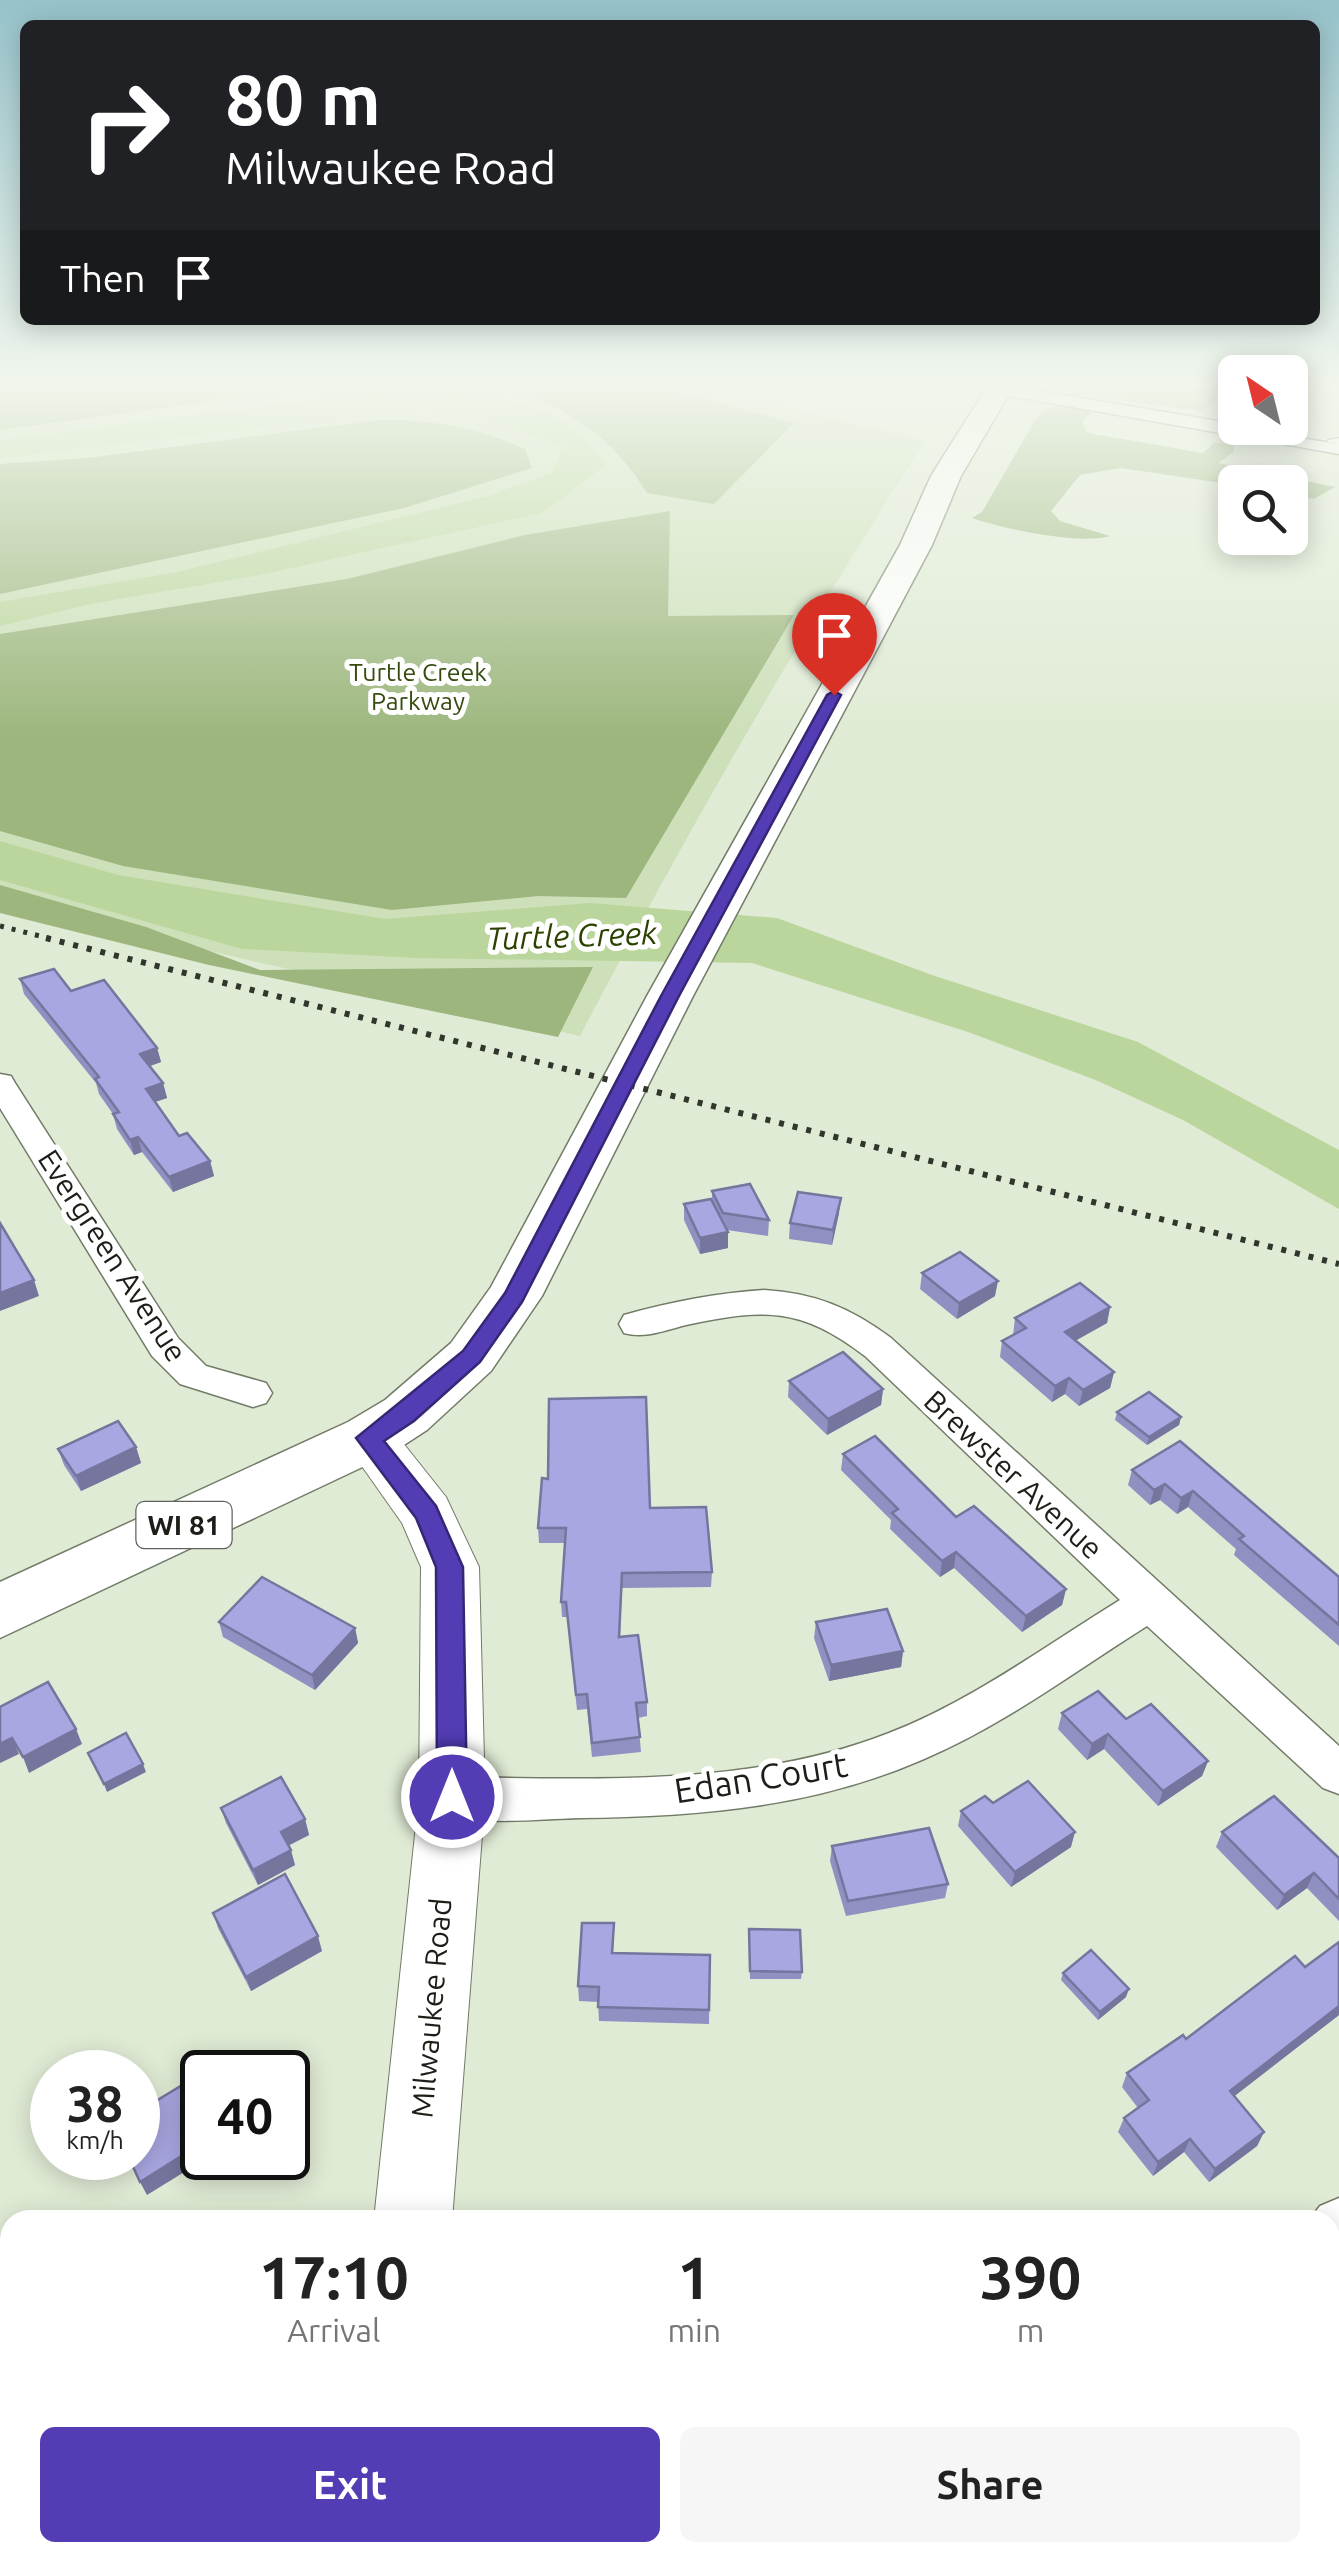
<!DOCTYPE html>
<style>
:root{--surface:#fff;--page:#f6f6f6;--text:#222;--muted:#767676;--accent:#533cb4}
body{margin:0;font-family:Ubuntu,sans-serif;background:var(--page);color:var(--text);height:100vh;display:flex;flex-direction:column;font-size:38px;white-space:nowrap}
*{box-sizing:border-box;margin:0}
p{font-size:32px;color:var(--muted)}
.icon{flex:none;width:55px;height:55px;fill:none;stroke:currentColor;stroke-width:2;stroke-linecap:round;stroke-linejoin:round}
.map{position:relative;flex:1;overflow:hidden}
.drawer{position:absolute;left:0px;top:2210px;width:1340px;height:352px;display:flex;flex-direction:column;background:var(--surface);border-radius:30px 30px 0 0;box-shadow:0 5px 25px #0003}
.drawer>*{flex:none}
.hud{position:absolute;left:20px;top:20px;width:1300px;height:305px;border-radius:15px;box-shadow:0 5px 25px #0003;background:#202124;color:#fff;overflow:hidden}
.needle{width:65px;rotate:325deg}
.fabs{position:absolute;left:1218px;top:355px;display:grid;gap:20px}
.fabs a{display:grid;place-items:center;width:90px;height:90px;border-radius:15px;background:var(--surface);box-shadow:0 5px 25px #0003;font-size:50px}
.speed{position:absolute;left:30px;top:2050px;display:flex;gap:20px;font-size:50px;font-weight:700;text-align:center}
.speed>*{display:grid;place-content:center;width:130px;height:130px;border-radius:50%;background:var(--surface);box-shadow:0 5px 25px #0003;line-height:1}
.speed small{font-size:25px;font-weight:400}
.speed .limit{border:5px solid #111;border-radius:15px;background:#fff;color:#111}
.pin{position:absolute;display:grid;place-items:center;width:85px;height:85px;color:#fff;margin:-102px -42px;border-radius:50% 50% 50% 0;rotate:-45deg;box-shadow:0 0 10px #0007}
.pin .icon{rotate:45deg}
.me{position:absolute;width:110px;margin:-55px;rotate:0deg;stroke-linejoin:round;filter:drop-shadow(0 0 8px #0008)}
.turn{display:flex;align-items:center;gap:35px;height:210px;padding:0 40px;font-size:45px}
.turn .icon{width:130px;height:130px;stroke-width:2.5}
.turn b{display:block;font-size:70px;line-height:85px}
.then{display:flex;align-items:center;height:95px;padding:0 40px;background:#0003;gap:20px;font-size:38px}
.eta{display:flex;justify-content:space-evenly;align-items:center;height:170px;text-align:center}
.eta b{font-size:60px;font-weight:700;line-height:70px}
.cta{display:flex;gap:20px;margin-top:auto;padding:20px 40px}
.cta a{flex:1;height:115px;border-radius:15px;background:var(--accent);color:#fff;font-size:40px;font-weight:700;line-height:115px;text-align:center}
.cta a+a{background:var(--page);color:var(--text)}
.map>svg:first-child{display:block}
.green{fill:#cde0b9}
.forest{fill:#9cb67d}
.water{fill:#bbd69c}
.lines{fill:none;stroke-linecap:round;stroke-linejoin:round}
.lane-casing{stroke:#727b67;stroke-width:2}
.street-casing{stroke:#727b67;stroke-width:3}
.secondary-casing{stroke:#727b67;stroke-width:2}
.primary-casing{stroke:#727b67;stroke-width:3}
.lane{fill:#fff;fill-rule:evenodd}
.street{fill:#fff;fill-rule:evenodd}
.secondary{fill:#fff;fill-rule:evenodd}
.primary{fill:#fff;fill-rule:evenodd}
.rail-far1{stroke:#31352c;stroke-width:5;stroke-dasharray:4 8;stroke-linecap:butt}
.rail{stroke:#31352c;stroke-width:6;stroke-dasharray:5 9;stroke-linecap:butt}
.wall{fill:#9190c2}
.shaded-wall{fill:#76759e}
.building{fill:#a9a7e1;stroke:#76759e;stroke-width:2.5}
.route{fill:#533cb4;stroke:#362775;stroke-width:2.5}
.labels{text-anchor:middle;stroke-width:10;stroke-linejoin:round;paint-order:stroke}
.far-park-label{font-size:25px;fill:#354c0e;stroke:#fff}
.shield{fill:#fff;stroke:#60625d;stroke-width:2.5}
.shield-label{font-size:28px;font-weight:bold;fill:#1c1f17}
.street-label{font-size:30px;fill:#1c1f17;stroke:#fff}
.water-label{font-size:32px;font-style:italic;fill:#2c4201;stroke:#fff}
.near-street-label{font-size:35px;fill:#1c1f17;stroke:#fff}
</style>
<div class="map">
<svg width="1339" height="2562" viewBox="0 0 1339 2562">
<rect width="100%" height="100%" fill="#e0ebd5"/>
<!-- green -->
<path class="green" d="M0,382h686l239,59c-124,193 -239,392 -345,595l-580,-133z"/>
<!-- forest -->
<g class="forest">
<path d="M0,382h356l-356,48z"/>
<path d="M442,382h200l152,41 -80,81 -67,-11c-48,-78 -116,-106 -205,-111z"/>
<path d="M1071,382h154l-13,24 -12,5 -132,-19z"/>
<path d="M1060,404l36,5 -14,12 5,12 116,20 11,-10h19l1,9 -16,11 117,24 -21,12 -24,-4v-13l-55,3 -114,-17 -41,7 -29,36 9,10 50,15c-30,9 -106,-7 -138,-18l10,-6 52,-90 7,-10z"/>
<path d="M378,420c56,0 95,6 147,29l7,19 -128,40 -404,86v-130l88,-6z"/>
<path d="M670,511l-2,105 126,-1 -168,283 -88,-2 -146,14 -269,-44 -123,-35v-197l347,-55 178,-44z"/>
<path d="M0,885l146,42 114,43 333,-3 -35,70 -349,-72 -209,-52z"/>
</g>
<!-- water -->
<g class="water">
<path d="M392,390c78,0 167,2 214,75l-64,48 -282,62 -170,29 -90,22v-24l177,-30 311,-76 64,-23 10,-25c-47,-22 -88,-35 -140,-39l-422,49v-18z"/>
<path d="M0,841l118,34 267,44 205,-16 187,15 155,57 206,67 201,108v59l-156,-89 -85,-39 -130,-49 -216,-69 -335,-5 -175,-9 -242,-69z"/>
</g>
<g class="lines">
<!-- lane casing -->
<g class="lane-casing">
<path id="lane" d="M1339,438v6l-12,-2 1,-2z"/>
</g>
<!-- street casing -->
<g class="street-casing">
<g id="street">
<path d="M999,384l236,40v4l104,16v10l-346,-61 -2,-4z"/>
<path d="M0,1074l11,2 4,7 163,255 28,28 60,17 6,10 -6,10 -13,4 -73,-23 -28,-28 -152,-248z"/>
<path d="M764,1290c51,3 87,18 127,48l448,408v48l-16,-6 -176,-162c-73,46 -143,99 -223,133 -109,48 -226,58 -344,59 -44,1 -102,9 -144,-7l-7,-14 7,-14 16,-6c145,2 300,10 437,-44 83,-32 156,-87 231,-133l-255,-244c-64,-49 -101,-48 -179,-31 -20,5 -41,14 -62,8l-5,-9 5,-9c46,-13 93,-22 140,-25z"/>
<path d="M1339,2198v59l-9,4v-41h-21l11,-14z"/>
<path d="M948,2552h67l-4,10h-67z"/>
</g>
</g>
<!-- secondary casing -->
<g class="secondary-casing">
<g id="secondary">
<path d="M369,1418l19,6 58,73 33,70 6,230 -33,423h-78l45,-423 2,-230 -19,-44 -60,-85 8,-14z"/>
<path d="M339,2552h87v10h-88z"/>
</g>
</g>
<!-- primary casing -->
<g class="primary-casing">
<path id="primary" d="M990,382h26l-55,94 -29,69 -239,451 -151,300 -51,75 -64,59 -37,24 -390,184v-56l348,-160 37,-22 66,-57 40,-56 156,-291 253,-451 31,-69z"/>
</g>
<!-- lane -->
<use href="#lane" class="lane"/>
<!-- street -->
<use href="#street" class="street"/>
<!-- secondary -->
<use href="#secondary" class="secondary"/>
<!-- primary -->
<use href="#primary" class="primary"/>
<!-- rail-far1 -->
<path class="rail-far1" d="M0,926l56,14"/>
<!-- rail -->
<path class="rail" d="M46,938l1293,326"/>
</g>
<!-- wall -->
<g class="wall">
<path d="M20,979l51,12 86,57 4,14 -11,4 13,17 4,15 -12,4 24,34 31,25 4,15 -41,16 -31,-40 -8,3 -17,-26 -4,-15 -14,-20 -3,-11 -72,-89z"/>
<path d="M712,1191l57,29 -1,16 -41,-6 1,18 -28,6 -16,-34v-16l28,-4z"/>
<path d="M839,1213l-7,32 -43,-6 1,-16z"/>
<path d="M922,1273l73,23 -38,23 -37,-30z"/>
<path d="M1110,1307l-3,16 -32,18 39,31 -4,16 -31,18 -14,-12 -13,8 -52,-45 2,-16 11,-6 2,-17z"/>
<path d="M789,1381l94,8 -2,16 -54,30 -39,-38z"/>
<path d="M1117,1412l64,5 -2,8 -32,20 -32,-25z"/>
<path d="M1180,1441l159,136v69l-105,-91 2,-6 -48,-42 -11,7 -17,-14 -10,5 -22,-20 4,-15z"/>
<path d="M136,1447l5,16 -60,28 -17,-26 -6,-16z"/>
<path d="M843,1454l113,63 110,72 -4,16 -40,27 -68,-64 -14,9 -50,-48 1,-9 -50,-50z"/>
<path d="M650,1508l62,64 -1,15 -89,1 -2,49 27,65v14l-9,2 3,34 -49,5 -5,-48 -10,1 -10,-93h-5l-1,-15 4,-59h-26l-1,-15z"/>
<path d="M219,1622l136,6 3,15 -43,47 -92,-53z"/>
<path d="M816,1622l87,29 -2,16 -72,14 -15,-43z"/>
<path d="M1062,1713l64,6 82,42 -6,15 -44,30 -54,-57 -17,11 -29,-31z"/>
<path d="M993,1803l78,44 -60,40 -53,-61 3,-15z"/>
<path d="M221,1808l84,11 4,16 -21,11 7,19 -37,20 -32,-62z"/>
<path d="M1222,1832l117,26v63l-32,-33 -30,22 -61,-63z"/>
<path d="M832,1846l116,38 -3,14 -99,18 -16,-55z"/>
<path d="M213,1913l109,38 -71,40 -33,-63z"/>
<path d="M749,1929l53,43 -1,7h-51z"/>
<path d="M614,1938l-1,15 97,2 -1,69 -110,-3 -1,-19 -19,-1 -1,-15z"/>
<path d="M1063,1973l63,24 -28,23 -37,-40z"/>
<path d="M1339,2015l-105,81 30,36 -7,14 -48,36 -25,-30 -31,24 -35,-44 6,-14 14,-10 -16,-21 5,-14 59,-34z"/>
</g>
<!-- shaded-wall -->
<g class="shaded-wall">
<path d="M157,1048l4,14 -17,6 -4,-14z"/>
<path d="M163,1083l4,15 -18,6 -3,-15z"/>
<path d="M138,1137l4,15 -8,3 -4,-15z"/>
<path d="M210,1161l4,15 -41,16 -4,-15z"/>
<path d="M841,1198l-2,15 -7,32 1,-15z"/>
<path d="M728,1232v16l-28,6v-16z"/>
<path d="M34,1280l5,16 -39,15v-18z"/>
<path d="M998,1281l-3,15 -38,23 2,-16z"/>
<path d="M1110,1307l-3,16 -45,25 3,-16z"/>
<path d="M1114,1372l-4,16 -31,18 4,-16z"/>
<path d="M1069,1378l-4,16 -13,8 3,-16z"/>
<path d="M883,1389l-2,16 -54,30 1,-16z"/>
<path d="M1181,1417l-2,8 -32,20 2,-8z"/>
<path d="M136,1447l5,16 -60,28 -5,-15z"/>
<path d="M1165,1484l-5,16 -10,5 4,-15z"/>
<path d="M1193,1491l-5,16 -11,7 4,-16z"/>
<path d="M956,1552l-2,16 -14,9 2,-16z"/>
<path d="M1066,1589l-4,16 -40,27 4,-16z"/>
<path d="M355,1628l3,15 -43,47 -3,-15z"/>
<path d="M903,1651l-2,16 -72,14 2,-16z"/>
<path d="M76,1729l6,15 -53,29 -6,-16z"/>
<path d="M1108,1734l-4,15 -17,11 5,-16z"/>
<path d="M12,1738l7,16 -19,9v-19z"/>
<path d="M1208,1761l-6,15 -44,30 5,-15z"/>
<path d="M143,1764l3,8 -39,20 -3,-8z"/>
<path d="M305,1819l4,16 -24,12 -4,-15z"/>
<path d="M1075,1832l-4,15 -60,40 4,-15z"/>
<path d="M291,1850l4,15 -37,20 -5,-15z"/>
<path d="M1314,1873l-7,15 -30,22 7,-15z"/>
<path d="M318,1936l4,15 -71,40 -5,-14z"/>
<path d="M1129,1989l-3,8 -28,23 2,-8z"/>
<path d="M1339,2006v9l-116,90 7,-14z"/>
<path d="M1264,2132l-7,14 -48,36 6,-13z"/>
<path d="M1190,2139l-6,13 -31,24 5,-14z"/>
<path d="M202,2143v15h5l-60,37 -7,-13z"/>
<path d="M142,2552h21l-14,10h-21z"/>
</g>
<!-- building -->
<g class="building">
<path d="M54,969l17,22 33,-11 53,68 -17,6 23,29 -17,6 33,47 8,-3 23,28 -41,16 -31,-40 -8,3 -17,-26 6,-2 -24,-33 4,-2 -79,-98z"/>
<path d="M750,1184l19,36 -46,-7 -11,-22z"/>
<path d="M798,1192l43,6 -8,32 -43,-7z"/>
<path d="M711,1199l17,33 -28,6 -16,-34z"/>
<path d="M0,1223l34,57 -34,13z"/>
<path d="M960,1252l38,29 -39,22 -37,-30z"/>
<path d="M1080,1283l30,24 -45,25 49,40 -31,18 -14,-12 -14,8 -53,-45 24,-13 -11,-10z"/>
<path d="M843,1352l40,37 -55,30 -39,-38z"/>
<path d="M1149,1392l32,25 -32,20 -32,-25z"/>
<path d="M646,1397l4,111 56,-1 6,65 -90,1 -3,64 19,-2 9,67 -11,1 4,34 -48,6 -5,-49 -11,1 -10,-93h-5l5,-74h-28l4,-50 6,1 1,-80z"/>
<path d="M118,1421l18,26 -60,29 -18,-27z"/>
<path d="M875,1436l81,81 18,-11 92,83 -40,27 -70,-64 -14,9 -50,-48 6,-4 -55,-55z"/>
<path d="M1180,1441l159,136v48l-100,-86 5,-3 -51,-45 -12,7 -16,-14 -11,6 -22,-20z"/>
<path d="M262,1577l93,51 -43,47 -93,-53z"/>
<path d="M887,1609l16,42 -72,14 -15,-43z"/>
<path d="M48,1682l28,47 -53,28 -11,-19 -12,6v-37z"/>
<path d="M1098,1691l28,28 25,-15 57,57 -45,30 -55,-57 -16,10 -30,-31z"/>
<path d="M126,1733l17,31 -39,20 -16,-31z"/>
<path d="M281,1777l24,42 -24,13 10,18 -38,20 -32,-62z"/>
<path d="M1028,1781l47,51 -60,40 -54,-61 24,-15 8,7z"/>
<path d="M1274,1796l65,62v41l-25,-26 -30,22 -62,-63z"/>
<path d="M929,1828l19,56 -100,17 -16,-55z"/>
<path d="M285,1874l33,62 -72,41 -33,-64z"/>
<path d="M582,1923h32l-2,30 98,2 -1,55 -111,-3 1,-20 -21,-1z"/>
<path d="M749,1929l51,1 2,42 -52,-1z"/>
<path d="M1339,1942v64l-109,85 34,41 -49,37 -25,-30 -32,23 -34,-44 25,-18 -22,-27 56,-38 3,4 109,-83 10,11z"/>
<path d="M1091,1950l38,39 -29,23 -37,-39z"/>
<path d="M202,2073v70l-62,39 -11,-24h9v-46z"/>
<path d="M1330,2519l9,11v32h-56l-3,-4 5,-6h45z"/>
<path d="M70,2552h72l-14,10h-55z"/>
<path d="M599,2559v3h-30z"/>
</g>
<!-- sky -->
<linearGradient id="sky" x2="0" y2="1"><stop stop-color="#96c2ca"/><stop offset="0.52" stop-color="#f1f6ec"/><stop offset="1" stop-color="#f1f6ec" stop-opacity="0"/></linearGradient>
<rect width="1339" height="740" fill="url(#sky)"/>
<!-- route -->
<path class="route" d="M834,691l7,4 -162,301 -157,306 -42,60 -66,59 -30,20 52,65 27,61 4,230 -5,9 -10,4 -11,-4 -4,-9 -1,-230 -20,-49 -60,-80 107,-87 42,-58 156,-297 166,-301z"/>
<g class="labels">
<!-- far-park labels -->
<g class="far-park-label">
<text x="418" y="681">Turtle Creek<tspan x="418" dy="29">Parkway</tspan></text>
</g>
<!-- shield labels -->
<rect class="shield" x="136.5" y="1502" width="95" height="46" rx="8"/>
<g class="shield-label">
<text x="184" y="1535">WI 81</text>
</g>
<!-- street labels -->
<g class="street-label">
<text transform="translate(112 1256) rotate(57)" y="10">Evergreen Avenue</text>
<text transform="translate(1013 1475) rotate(43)" y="10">Brewster Avenue</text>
<text transform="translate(432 2008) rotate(-85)" y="10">Milwaukee Road</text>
</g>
<!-- water labels -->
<g class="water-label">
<text transform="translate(572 936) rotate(-2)" y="11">Turtle Creek</text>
</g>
<!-- near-street labels -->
<g class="near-street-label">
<text transform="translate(761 1778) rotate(-9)" y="12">Edan Court</text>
</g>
</g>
</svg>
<div class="fabs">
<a><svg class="needle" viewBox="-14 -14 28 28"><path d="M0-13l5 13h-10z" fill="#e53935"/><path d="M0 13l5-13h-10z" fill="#767676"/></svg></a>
<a><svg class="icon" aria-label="search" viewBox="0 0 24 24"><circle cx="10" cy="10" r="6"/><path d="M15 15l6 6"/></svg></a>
</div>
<div class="speed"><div>38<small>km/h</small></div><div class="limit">40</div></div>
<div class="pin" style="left:834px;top:695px;background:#d93025"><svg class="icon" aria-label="arrive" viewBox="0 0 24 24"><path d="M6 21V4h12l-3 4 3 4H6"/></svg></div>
<svg class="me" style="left:452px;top:1797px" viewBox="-20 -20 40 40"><circle r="17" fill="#533cb4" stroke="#fff" stroke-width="3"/><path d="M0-11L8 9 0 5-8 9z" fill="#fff"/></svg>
<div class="hud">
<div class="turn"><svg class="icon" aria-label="right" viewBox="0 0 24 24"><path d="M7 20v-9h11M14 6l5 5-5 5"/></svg><div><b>80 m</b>Milwaukee Road</div></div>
<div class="then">Then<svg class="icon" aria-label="arrive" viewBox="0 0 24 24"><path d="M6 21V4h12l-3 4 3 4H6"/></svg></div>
</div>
<section class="drawer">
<div class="eta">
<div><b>17:10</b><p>Arrival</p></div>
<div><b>1</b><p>min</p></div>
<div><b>390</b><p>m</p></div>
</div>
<div class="cta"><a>Exit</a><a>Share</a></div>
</section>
</div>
